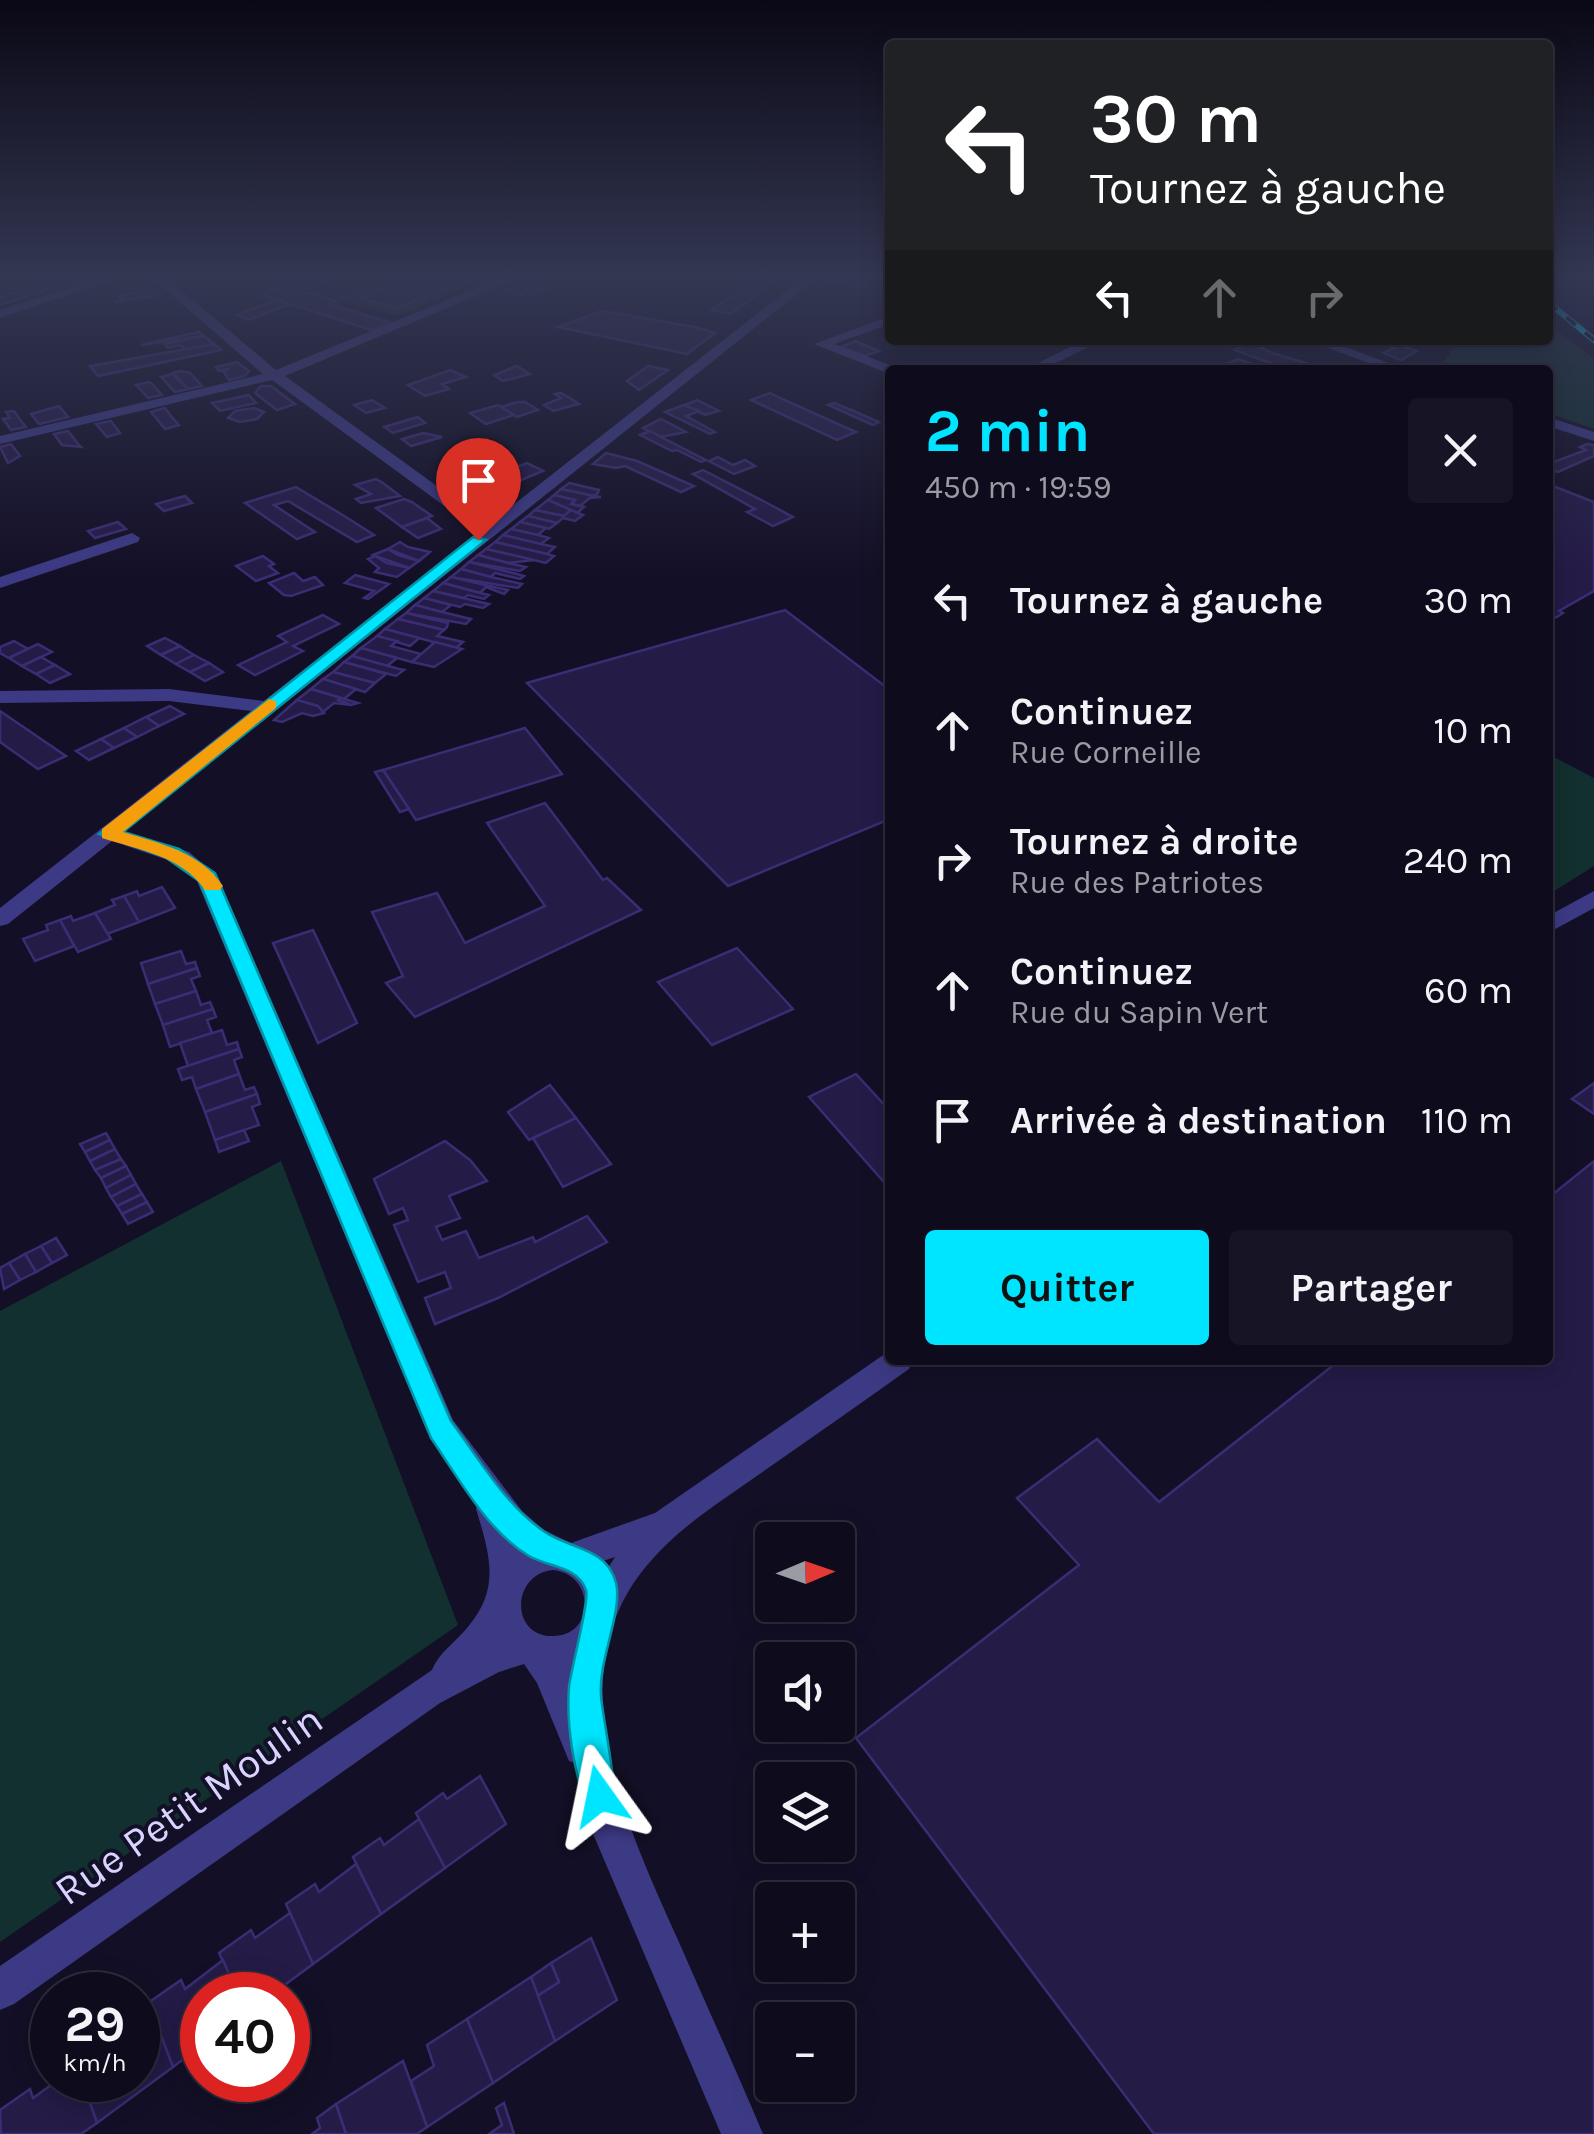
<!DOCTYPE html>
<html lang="fr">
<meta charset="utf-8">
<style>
:root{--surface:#0e0b1c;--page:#171425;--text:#f1f3f6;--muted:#9b9ba3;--line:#2e2b3b;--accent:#00e5ff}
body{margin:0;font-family:Karla,sans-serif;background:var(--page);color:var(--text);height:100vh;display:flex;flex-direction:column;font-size:38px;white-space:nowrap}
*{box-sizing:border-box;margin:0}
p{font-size:32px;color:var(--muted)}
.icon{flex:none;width:55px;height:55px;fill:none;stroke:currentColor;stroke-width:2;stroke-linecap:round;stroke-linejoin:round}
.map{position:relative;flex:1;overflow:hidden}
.details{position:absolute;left:885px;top:365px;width:668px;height:1000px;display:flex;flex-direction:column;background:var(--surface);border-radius:10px;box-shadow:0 5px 25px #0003,0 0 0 2px var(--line)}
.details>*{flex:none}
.hud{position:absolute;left:885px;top:40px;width:668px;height:305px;border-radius:10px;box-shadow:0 5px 25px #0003,0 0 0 2px var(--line);background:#202124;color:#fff;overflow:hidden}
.needle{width:65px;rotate:88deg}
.controls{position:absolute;left:755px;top:1522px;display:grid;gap:20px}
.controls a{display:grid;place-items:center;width:100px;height:100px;border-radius:10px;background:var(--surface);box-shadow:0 5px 25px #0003,0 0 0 2px var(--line);font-size:50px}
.speed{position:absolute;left:30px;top:1972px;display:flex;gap:20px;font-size:50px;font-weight:700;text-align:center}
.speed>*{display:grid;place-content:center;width:130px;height:130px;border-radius:50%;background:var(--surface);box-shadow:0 5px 25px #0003,0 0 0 2px var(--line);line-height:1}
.speed small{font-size:25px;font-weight:400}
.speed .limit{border:15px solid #d22;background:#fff;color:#111}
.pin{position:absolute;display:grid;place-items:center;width:85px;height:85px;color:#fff;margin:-102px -42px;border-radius:50% 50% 50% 0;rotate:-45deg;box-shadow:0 0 10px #0007}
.pin .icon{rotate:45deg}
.me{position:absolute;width:110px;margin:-55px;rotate:348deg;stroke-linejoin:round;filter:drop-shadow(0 0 8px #0008)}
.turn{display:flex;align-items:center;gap:35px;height:210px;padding:0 40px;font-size:45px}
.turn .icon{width:130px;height:130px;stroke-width:2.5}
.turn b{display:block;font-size:70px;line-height:85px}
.lanes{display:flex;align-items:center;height:95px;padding:0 40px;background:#0003;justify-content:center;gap:50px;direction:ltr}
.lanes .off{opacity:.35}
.round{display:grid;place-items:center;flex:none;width:105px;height:105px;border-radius:10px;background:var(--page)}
.headline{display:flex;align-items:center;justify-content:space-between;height:170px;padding:0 40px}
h1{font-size:60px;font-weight:700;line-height:75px;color:var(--accent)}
.button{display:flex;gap:20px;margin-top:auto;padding:20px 40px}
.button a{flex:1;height:115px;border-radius:10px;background:var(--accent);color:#111;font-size:40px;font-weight:700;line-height:115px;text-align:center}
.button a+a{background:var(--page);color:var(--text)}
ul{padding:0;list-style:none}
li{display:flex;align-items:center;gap:30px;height:130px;padding:0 40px}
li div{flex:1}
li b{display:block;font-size:38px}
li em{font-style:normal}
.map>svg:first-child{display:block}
.green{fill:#12302f}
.building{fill:#241b47;stroke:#3b2d73;stroke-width:2.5}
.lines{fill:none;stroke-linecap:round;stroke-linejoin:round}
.minor{fill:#3d3a85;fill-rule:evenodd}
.rail-casing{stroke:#00e5ff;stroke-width:6}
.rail{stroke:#130f26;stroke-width:4;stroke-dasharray:12;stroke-linecap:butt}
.route{fill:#00e5ff;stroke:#0095a6;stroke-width:2.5}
.slow{fill:#f59e0b}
.labels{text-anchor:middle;stroke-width:8;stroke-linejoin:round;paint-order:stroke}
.near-street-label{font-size:42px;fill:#d9d4ff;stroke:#130f26}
</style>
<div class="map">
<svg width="1594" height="2134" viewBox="0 0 1594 2134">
<rect width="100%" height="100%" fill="#130f26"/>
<!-- green -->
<g class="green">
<path d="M385,277h103l-90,39 -61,-18z"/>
<path d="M1548,324l46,35v70l-46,-16v-43h-112l25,-30h87z"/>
<path d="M1548,754l46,24v88l-46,29z"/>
<path d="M281,1161l177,464 -458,317v-631z"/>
</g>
<!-- building -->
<g class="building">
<path d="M64,277h23l-87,28v-8z"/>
<path d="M300,277h34l-40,16h17l26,8 -8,3 60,18 -18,8 -110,-35 43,-16z"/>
<path d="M411,277h66l-81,31 -36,-10z"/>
<path d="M759,277l18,2 -46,35 -20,-4z"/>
<path d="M825,277h29l17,3 -8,7 -41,-7z"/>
<path d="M521,283l22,6 2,1 -9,4 -11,-3 -4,4 -16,-5z"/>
<path d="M153,289l6,6 -45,7 9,-2 -4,-4z"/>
<path d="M277,300l13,4 -41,16 -13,-5z"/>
<path d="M602,311l93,16 20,6 -28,21 -129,-27z"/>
<path d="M199,332l5,4 -63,9 31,-7z"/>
<path d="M204,336l10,8 -28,6 -6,-5 -12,3 -3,-4z"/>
<path d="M1395,340l15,2 -9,4 16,5 -16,9 -18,-7 12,-5 -10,-3z"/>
<path d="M855,341l24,10 -15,5 -23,-9z"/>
<path d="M1250,343l23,10 55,17h-69l14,-6 -39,-14z"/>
<path d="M214,344l7,6 -123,26 -8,-10z"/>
<path d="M1238,359l26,9 -53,2z"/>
<path d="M237,362l12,9 -4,5 -16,4 -6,-9 6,-2 -10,2 -3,-4z"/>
<path d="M517,366l13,8 -27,7 -9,-6z"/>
<path d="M648,366l20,4 -29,20 -12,-9z"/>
<path d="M450,370l16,7 -24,7 7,5 -24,7 -17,-11z"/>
<path d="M180,371l10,2 12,13 -14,3 -15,-16z"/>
<path d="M173,374l15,15 -13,3 -14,-15z"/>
<path d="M149,382l2,1 11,12 -14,3 -12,-13z"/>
<path d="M261,386h10l24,18 -18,6 -22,-17z"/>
<path d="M561,393l9,5 9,6 -26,7 -9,-6 17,-7 -6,-4z"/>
<path d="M770,393l10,5 76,34 -19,8 -86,-40z"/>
<path d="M249,395l7,8 -36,8 -8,-8z"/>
<path d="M372,400l13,8 -19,5 -12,-8z"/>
<path d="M697,400l22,11 -14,4 -21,-10z"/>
<path d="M517,402h8l13,8 -21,7 -16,-10z"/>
<path d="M834,403l22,9 23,10 -6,3 -45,-20z"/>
<path d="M498,405l16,10 -28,9 -16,-11z"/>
<path d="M684,405l15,6 -13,5 29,16 -5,2 -45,-22z"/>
<path d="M59,406l9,11 -29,7 -8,-10z"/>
<path d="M165,408l6,8 8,9 -14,4 -14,-17z"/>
<path d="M254,408l10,4 -7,7 -17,3 -12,-4 7,-7z"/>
<path d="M14,411l7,10 5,6 -15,3 -8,-11 7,-1 -4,-6z"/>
<path d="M418,417l7,6 -32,10 -9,-6z"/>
<path d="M661,419l8,4 17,9 -25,5 -18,-9z"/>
<path d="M111,421l9,12 -13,4 -11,-13z"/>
<path d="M68,431l11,14 2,2 -19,-2 -8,-11z"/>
<path d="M650,431l11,6 45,23 -5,2 -24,-12 -5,1 -32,-16z"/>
<path d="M423,433l19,4 -31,9 -9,-7z"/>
<path d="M11,444l9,12 -12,7 -8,-16z"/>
<path d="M1587,444l7,1v11l-36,16 -10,-3v-5l38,-14 -6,-3z"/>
<path d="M606,453l31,8 57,25 -13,6 -56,-26 -9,2 -23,-4z"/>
<path d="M718,457l15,8 12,-5 10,6 -21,8 -25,-13z"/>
<path d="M471,460l24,13 -14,5 -8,-4 -10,4 -16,-9z"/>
<path d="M527,463l16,8 -29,12 -16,-9z"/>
<path d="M703,470l64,33 26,14 -20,9 -26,-14 8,-3 -62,-35z"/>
<path d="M376,479l7,4 17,13 -39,7 -5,-4 15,-5 -16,-9z"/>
<path d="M569,483l30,7 -1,3 -4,3 -33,-7z"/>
<path d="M1548,484l46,18v89l-35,20 4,2 -6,4 -9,1z"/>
<path d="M296,487l50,30 28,18 -17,7 -69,-41 -14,4 41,27 -18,7 -52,-36z"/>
<path d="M561,489l33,7 7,1 -11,1 -10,8 -9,-2 4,-4 -21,-5z"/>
<path d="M554,495l21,5 -4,4 13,3 -7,6 -29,-13z"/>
<path d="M185,496l7,7 -28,8 -8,-7z"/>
<path d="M404,499l8,3 20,14 -30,11 -26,-19z"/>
<path d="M548,500l23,10 -7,6 -29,-6z"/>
<path d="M535,510l29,6 7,-6 12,5 -8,6 -12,-3 -6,5 -29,-7z"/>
<path d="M528,516l29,7 -8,6 -29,-7z"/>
<path d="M427,518l14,11 -23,9 -16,-11z"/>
<path d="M118,522l8,7 -31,9 -7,-7z"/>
<path d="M520,522l26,6 -8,7 -27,-6z"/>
<path d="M511,529l27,6 11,3 -8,6 -38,-9z"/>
<path d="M503,535l38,9 14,3 -8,7 -52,-12z"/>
<path d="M400,542l8,5 22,5 -11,9 -31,-12z"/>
<path d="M495,542l52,12 7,2 -8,7 -60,-14z"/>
<path d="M388,549l10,6 21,6 -10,7 -36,-13z"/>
<path d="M486,549l48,11 -26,3 -30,-8z"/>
<path d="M478,555l30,8 18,4 -6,4 -51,-9z"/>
<path d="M263,556l11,8 -5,2 9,7 -22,8 -20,-15z"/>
<path d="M375,556l12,7 22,5 -12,9 -22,-5 4,-4 -11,-9z"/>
<path d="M469,562l48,12 7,2 -4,3 -25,-6 -4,4 -30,-8z"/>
<path d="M461,569l30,8 31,7 -4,4 -67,-11z"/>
<path d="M294,573l9,8 12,-4 8,8 -32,11 -7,-1 -15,-12z"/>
<path d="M355,575l34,9 -21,15 -4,-1 10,-7 -29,-8z"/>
<path d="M451,577l30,7 27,6 -4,4 -18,-7 -6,6 -37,-10z"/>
<path d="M443,583l37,10 9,2 -5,4 -16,-4 -4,3 -31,-7z"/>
<path d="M433,591l47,11 9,2 -6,4 -18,-4 -5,3 -36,-9z"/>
<path d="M424,598l27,7 -9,7 -27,-7z"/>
<path d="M415,605l27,7 29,7 -5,5 -60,-11z"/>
<path d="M785,610l105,80v129l-162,67 -201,-203z"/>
<path d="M406,613l42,10 -1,4 -3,3 -46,-11z"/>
<path d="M323,615l16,9 -46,22 10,5 -48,24 -17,-10 49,-23 -9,-6z"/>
<path d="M398,619l46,11 -7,6 26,6 -7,6 -71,-19z"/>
<path d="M385,629l34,9 -9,8 -33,-10z"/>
<path d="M377,636l20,5 -6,5 30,8 -9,8 -51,-14z"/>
<path d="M165,638l15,8 -19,9 -14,-9z"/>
<path d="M14,641l14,8 -19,9 -9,-5v-6z"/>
<path d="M435,642l27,7 -28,18 -22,-5z"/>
<path d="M38,644l14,8 -30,14 -13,-8z"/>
<path d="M180,646l14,9 -18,9 -15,-9z"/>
<path d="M361,648l36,10 -10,8 -35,-10z"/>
<path d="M194,655l15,8 -19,9 -14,-8z"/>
<path d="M352,656l47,13 5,1 -8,6 -52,-14z"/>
<path d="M41,657l14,8 -19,9 -14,-8z"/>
<path d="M344,662l42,12 -11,9 -42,-11z"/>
<path d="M209,663l14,9 -18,9 -15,-9z"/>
<path d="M55,665l15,9 -20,9 -14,-9z"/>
<path d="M333,672l42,11 -10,9 -42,-13z"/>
<path d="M323,679l33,10 -12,10 14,4 -7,2 -13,-5 3,-2 -30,-9z"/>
<path d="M311,689l30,9 -3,2 13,5 -17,-2 -11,9 -5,-6 -21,-6z"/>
<path d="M297,700l21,6 6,7 -11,3 -11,-3 -20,9 -8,-2z"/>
<path d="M170,706l14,8 -25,12 -13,-9z"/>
<path d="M0,711l66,45 -28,13 -38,-27z"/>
<path d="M146,717l13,9 -22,11 -13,-9z"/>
<path d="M124,728l13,9 -23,11 -13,-9z"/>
<path d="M525,728l37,46 -146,46 -33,-50z"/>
<path d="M101,739l13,9 -25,12 -13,-9z"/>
<path d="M383,770l26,39 -9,3 -25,-40z"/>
<path d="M545,803l58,77 4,-2 34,32 -226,107 -29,-34 17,-7 -31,-64 65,-19 28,50 80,-37 -58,-83z"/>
<path d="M162,887l13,21 -36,14 -15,-26 13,-5 2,5z"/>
<path d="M124,896l15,26 -32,12 -12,-21 20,-8 -3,-5z"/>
<path d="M95,913l16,26 -33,13 -18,-32 11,-4 2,5z"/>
<path d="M60,920l14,26 -39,15 -12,-22 25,-9 -2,-5z"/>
<path d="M313,930l44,93 -39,20 -45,-100z"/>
<path d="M737,948l56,61 -81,36 -54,-63z"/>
<path d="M181,951l5,13 9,-2 2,6 -49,16 -7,-21z"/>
<path d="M197,968l3,8 -9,3 5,12 -41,13 -7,-20z"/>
<path d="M196,991l5,14 9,-3 3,7 -50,16 -8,-21z"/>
<path d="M213,1009l3,8 -9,3 5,13 -42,14 -7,-22z"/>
<path d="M222,1030l5,15 10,-3 2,7 -51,17 -8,-23z"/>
<path d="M239,1049l3,8 -8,3 5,14 -43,15 -4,-12 -10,3 -4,-11z"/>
<path d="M239,1074l6,16 9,-3 3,7 -52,18 -9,-23z"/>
<path d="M856,1074l34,37v78l-81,-92z"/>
<path d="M1594,1083v31l-22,-15z"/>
<path d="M550,1085l26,33 -47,22 -21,-28z"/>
<path d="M257,1094l3,10 -8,3 7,18 -44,15 -10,-28z"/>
<path d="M576,1118l35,46 -48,23 -30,-49z"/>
<path d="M244,1130l5,11 -30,11 -4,-12z"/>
<path d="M106,1133l4,7 -25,12 -5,-8z"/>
<path d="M110,1140l5,9 -25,12 -5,-9z"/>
<path d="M445,1141l25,19 17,21 -38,15 11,22 -24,9 6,13 24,-9 13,27 54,-21 2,5 52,-26 20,26 -109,56 -63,26 -10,-26 26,-10 -6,-16 -27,10 -24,-57 14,-5 -5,-12 -14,6 -15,-35z"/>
<path d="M115,1149l6,10 -26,11 -5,-9z"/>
<path d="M121,1159l5,7 -25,12 -6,-8z"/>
<path d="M1594,1161v973h-440l-298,-396 223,-173 -62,-67 80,-59 62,63 181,-142h208v-162z"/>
<path d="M126,1166l5,9 -25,13 -5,-10z"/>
<path d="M131,1175l5,9 -25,13 -5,-9z"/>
<path d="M136,1184l6,10 -25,12 -6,-9z"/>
<path d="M142,1194l5,8 -25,12 -5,-8z"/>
<path d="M147,1202l6,10 -25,12 -6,-10z"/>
<path d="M56,1238l11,17 -15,8 -11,-17z"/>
<path d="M41,1246l11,17 -16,9 -11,-18z"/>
<path d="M25,1254l11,18 -16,8 -11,-17z"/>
<path d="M9,1263l11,17 -16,9 -4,-21z"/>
<path d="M480,1776l26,48 -61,44 -29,-55 27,-20 4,6z"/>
<path d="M419,1819l26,49 -64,46 -28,-57 27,-19 4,7z"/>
<path d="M356,1864l25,50 -68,50 -27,-60 29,-20 4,8z"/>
<path d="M290,1913l23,51 -42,31h-33l-19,-42 32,-23 4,8z"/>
<path d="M591,1938l26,62 -62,41 -18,-45 22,-14 -8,-19z"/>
<path d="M223,1960l15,35h-36v50l-29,22 -25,-64 33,-23 4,9z"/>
<path d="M551,1963l8,19 -22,14 -6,-19z"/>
<path d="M531,1977l24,64 -62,42 -26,-64z"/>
<path d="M152,2012l21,55 -76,56 -15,-43h56v-58z"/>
<path d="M467,2019l26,64 -66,44 -16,-46 23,-15 -7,-21z"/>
<path d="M403,2061l24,66 -10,7h-71l-10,-30z"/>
<path d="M58,2080h24l15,43 -16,11h-80l-1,-24 30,-21 3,9z"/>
<path d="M504,2103l10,31h-25l13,-9 -6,-17z"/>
<path d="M336,2104l10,30h-34l8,-6 -3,-10z"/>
</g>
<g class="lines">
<!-- minor -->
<g class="minor">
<path d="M102,277h20l-122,41v-8z"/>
<path d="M151,277h14l111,93 227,-93h18l-236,99 181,131 28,13 310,-243h14l-693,554 64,21 29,25 235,543 69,91 22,19 27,13 84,-30 234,-162 1,9h24l-5,9c-49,35 -99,70 -148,104 -39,28 -81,53 -112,90 -96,110 -21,265 29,377 28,65 58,129 85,194h-42l-133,-312 -13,-59 -6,-2 -32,-78 -13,-19 -25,8 -59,31 -426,301 -14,6v-44l432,-296c7,-18 23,-27 35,-42 34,-39 23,-73 9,-119l2,-5 -52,-75 -229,-548 -24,-19 -61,-21 -104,83 -8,2v-18l251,-197 -82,-10 -169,2v-12l169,-2 95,12 220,-173 -30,-15 -182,-133 -272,64v-8l263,-62zM615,1557l-7,11 -5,-7zM553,1570c42,4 43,66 0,66 -43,1 -42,-62 0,-66z"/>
<path d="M890,316v8l-56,20 61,23 2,3h-7v4l-76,-30z"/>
<path d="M1084,340h18l-60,30h-18z"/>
<path d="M1307,340h20l80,30h-20z"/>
<path d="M1548,417l46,15v9l-46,-15z"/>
<path d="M132,533l8,5 -2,4 -138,46v-11z"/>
<path d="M1594,891v17l-46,25v-17z"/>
</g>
<!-- rail casing -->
<g class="rail-casing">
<path id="rail" d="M1548,302l46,38"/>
</g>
<!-- rail -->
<use href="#rail" class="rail"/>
</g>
<!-- sky -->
<linearGradient id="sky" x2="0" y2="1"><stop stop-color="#0a0815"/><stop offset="0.48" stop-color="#333752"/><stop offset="1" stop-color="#333752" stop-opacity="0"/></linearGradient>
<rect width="1594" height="576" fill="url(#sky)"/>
<!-- route -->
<path class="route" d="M473,537l13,3 -363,292 56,17 36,24 236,548c28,38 55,85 94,111 24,17 62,15 71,51 7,29 -18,77 -15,113 2,25 18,95 11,112l-12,5 -12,-5c-14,-34 -22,-83 -19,-121 2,-18 21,-88 17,-97 -8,-24 -38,-23 -57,-34 -42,-25 -71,-79 -98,-118l-232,-557 -34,-24 -66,-23z"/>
<!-- slow -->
<path class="slow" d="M269,699l7,2v7l-153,124c38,12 76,19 100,54l-3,4h-15c-23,-34 -66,-40 -103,-52v-9z"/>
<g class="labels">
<!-- near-street labels -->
<g class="near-street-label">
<text transform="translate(188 1804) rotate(-35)" y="15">Rue Petit Moulin</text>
</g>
</g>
</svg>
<div class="controls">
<a><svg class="needle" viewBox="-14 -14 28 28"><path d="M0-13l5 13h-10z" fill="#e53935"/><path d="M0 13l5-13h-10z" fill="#9b9ba3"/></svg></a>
<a><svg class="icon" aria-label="sound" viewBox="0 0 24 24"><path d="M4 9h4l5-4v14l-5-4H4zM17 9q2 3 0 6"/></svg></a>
<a><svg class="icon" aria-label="layers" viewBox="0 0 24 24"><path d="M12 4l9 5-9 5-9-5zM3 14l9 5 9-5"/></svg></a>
<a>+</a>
<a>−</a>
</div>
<div class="speed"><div>29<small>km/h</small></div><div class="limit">40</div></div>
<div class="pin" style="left:478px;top:540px;background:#d93025"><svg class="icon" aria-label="arrive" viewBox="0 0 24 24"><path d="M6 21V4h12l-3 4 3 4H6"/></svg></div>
<svg class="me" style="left:600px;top:1796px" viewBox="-20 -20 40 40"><path d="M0-17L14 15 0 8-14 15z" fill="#00e5ff" stroke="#fff" stroke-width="4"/></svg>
<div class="hud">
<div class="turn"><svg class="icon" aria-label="left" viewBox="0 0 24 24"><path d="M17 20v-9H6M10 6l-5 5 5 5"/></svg><div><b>30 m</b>Tournez à gauche</div></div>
<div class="lanes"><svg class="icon" aria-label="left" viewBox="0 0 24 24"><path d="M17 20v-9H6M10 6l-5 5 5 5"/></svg><svg class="icon off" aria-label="ahead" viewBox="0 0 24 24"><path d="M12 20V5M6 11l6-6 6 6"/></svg><svg class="icon off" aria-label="right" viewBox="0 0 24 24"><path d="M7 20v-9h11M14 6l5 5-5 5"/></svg></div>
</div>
<section class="details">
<div class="headline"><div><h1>2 min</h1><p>450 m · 19:59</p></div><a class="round"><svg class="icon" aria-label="close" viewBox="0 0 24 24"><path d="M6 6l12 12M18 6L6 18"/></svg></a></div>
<ul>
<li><svg class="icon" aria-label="left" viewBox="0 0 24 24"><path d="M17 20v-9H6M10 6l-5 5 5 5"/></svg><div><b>Tournez à gauche</b></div><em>30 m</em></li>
<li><svg class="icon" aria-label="ahead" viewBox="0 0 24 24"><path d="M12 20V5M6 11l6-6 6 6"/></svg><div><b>Continuez</b><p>Rue Corneille</p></div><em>10 m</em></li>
<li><svg class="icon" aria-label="right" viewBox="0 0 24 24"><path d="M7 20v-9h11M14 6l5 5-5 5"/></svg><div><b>Tournez à droite</b><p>Rue des Patriotes</p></div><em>240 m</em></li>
<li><svg class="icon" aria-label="ahead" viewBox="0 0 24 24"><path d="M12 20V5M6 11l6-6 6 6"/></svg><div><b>Continuez</b><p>Rue du Sapin Vert</p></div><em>60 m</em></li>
<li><svg class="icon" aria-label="arrive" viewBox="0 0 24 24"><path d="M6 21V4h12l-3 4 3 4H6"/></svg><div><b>Arrivée à destination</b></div><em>110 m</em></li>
</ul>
<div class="button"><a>Quitter</a><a>Partager</a></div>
</section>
</div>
